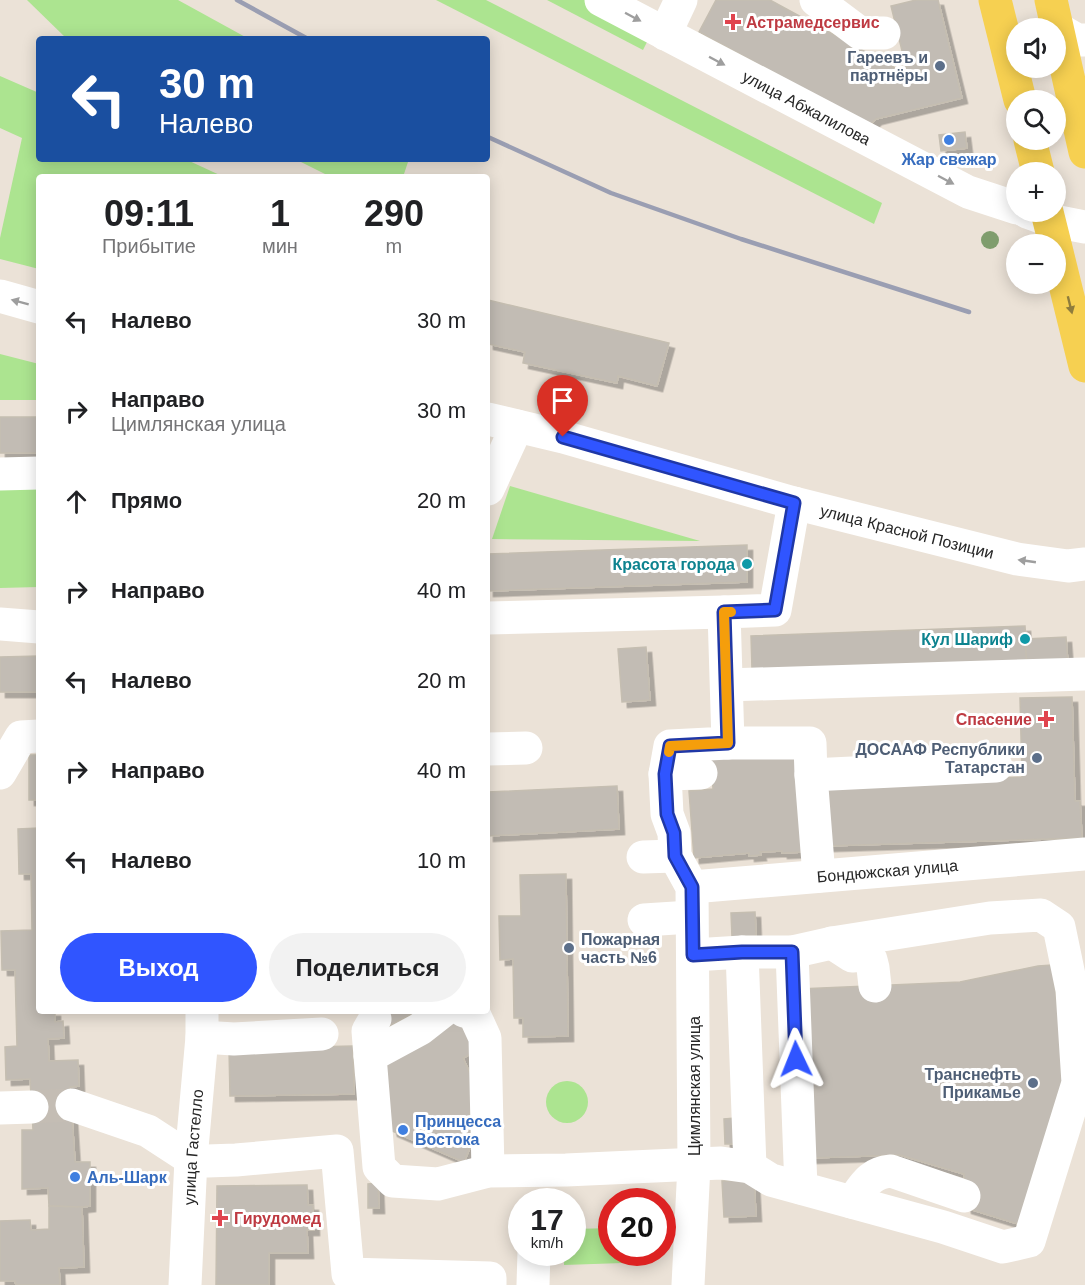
<!DOCTYPE html>
<html lang="ru">
<meta charset="utf-8">
<style>
:root{--surface:#fff;--page:#f2f2f2;--text:#202124;--muted:#757577;--accent:#3055ff}
body{margin:0;font-family:Arial,sans-serif;background:var(--page);color:var(--text);height:100vh;display:flex;flex-direction:column;font-size:22px;white-space:nowrap}
*{box-sizing:border-box;margin:0}
p{font-size:20px;color:var(--muted)}
.icon{flex:none;width:33px;height:33px;fill:none;stroke:currentColor;stroke-width:2;stroke-linecap:round;stroke-linejoin:round}
.map{position:relative;flex:1;overflow:hidden}
.drawer{position:absolute;left:36px;top:174px;width:454px;height:840px;display:flex;flex-direction:column;background:var(--surface);border-radius:6px;box-shadow:0 3px 15px #0003}
.drawer>*{flex:none}
.guide{position:absolute;left:36px;top:36px;width:454px;height:126px;border-radius:6px;box-shadow:0 3px 15px #0003;background:#1a4fa0;color:#fff;overflow:hidden}
.fabs{position:absolute;left:1006px;top:18px;display:grid;gap:12px}
.fabs a{display:grid;place-items:center;width:60px;height:60px;border-radius:50%;background:var(--surface);box-shadow:0 3px 15px #0003;font-size:30px}
.speed{position:absolute;left:508px;top:1188px;display:flex;gap:12px;font-size:30px;font-weight:700;text-align:center}
.speed>*{display:grid;place-content:center;width:78px;height:78px;border-radius:50%;background:var(--surface);box-shadow:0 3px 15px #0003;line-height:1}
.speed small{font-size:15px;font-weight:400}
.speed .limit{border:9px solid #d22;background:#fff;color:#111}
.pin{position:absolute;display:grid;place-items:center;width:51px;height:51px;color:#fff;margin:-62px -26px;border-radius:50% 50% 50% 0;rotate:-45deg;box-shadow:0 0 6px #0007}
.pin .icon{rotate:45deg}
.me{position:absolute;width:66px;margin:-33px;rotate:358deg;stroke-linejoin:round;filter:drop-shadow(0 0 4px #0008)}
.turn{display:flex;align-items:center;gap:21px;height:126px;padding:0 24px;font-size:27px}
.turn .icon{width:78px;height:78px;stroke-width:2.5}
.turn b{display:block;font-size:42px;line-height:51px}
.eta{display:flex;justify-content:space-evenly;align-items:center;height:102px;text-align:center}
.eta b{font-size:36px;font-weight:600;line-height:42px}
.cta{display:flex;gap:12px;margin-top:auto;padding:12px 24px}
.cta a{flex:1;height:69px;border-radius:36px;background:var(--accent);color:#fff;font-size:24px;font-weight:600;line-height:69px;text-align:center}
.cta a+a{background:var(--page);color:var(--text)}
ul{padding:0;list-style:none}
li{display:flex;align-items:center;gap:18px;height:90px;padding:0 24px}
li div{flex:1}
li b{display:block;font-size:22px}
li em{font-style:normal}
.map>svg:first-child{display:block}
.green{fill:#ace490}
.building{fill:#c2bcb4;stroke:#c5beb1;stroke-width:1.5;filter:url(#shadow)}
.lines{fill:none;stroke-linecap:round;stroke-linejoin:round}
.minor-tunnel{stroke:#c4bdb4;stroke-width:33;stroke-dasharray:33 16;stroke-linecap:butt}
.minor{stroke:#fff;stroke-width:33}
.major{stroke:#f6d051;stroke-width:33}
.rail{stroke:#9a9eb2;stroke-width:4.5}
.tree{fill:#7f9d6d}
.oneway{fill:#9e9e9e}
.oneway2{fill:#8e7c3c}
.route-casing{stroke:#1f37a6;stroke-width:15}
.route{stroke:#3055ff;stroke-width:10}
.slow{stroke:#f59e0b;stroke-width:10}
.health-dot{fill:#e0444e;stroke:#fff;stroke-width:2}
.service-dot{fill:#5c6f8a;stroke:#fff;stroke-width:2}
.shop-dot{fill:#3f7fe0;stroke:#fff;stroke-width:2}
.culture-dot{fill:#0f9aa8;stroke:#fff;stroke-width:2}
.labels{text-anchor:middle;stroke-width:6;stroke-linejoin:round;paint-order:stroke}
.health-label{font-size:16px;font-weight:bold;fill:#be3a42;stroke:#fff;text-anchor:start}
.service-label{font-size:16px;font-weight:bold;fill:#4e5e75;stroke:#fff;text-anchor:end}
.street-label{font-size:16px;fill:#272727;stroke:#fff}
.shop-label{font-size:16px;font-weight:bold;fill:#366cbe;stroke:#fff;text-anchor:start}
.culture-label{font-size:16px;font-weight:bold;fill:#0d838f;stroke:#fff;text-anchor:end}
</style>
<div class="map">
<svg width="1085" height="1285" viewBox="0 0 1085 1285">
<defs>
<filter id="shadow"><feDropShadow dx="5.5" dy="5.5" stdDeviation="0" flood-color="#0004"/></filter>
</defs>
<rect width="100%" height="100%" fill="#ebe2d7"/>
<!-- green -->
<g class="green">
<path d="M27,0h151l71,39h-182z"/>
<path d="M436,0h50l396,203 -8,21z"/>
<path d="M547,0h38l66,34 -8,16z"/>
<path d="M0,76l39,17v66h146l39,18h-185v92l-39,-10v-21l22,-100 -22,-10z"/>
<path d="M295,159h114l-6,18h-72z"/>
<path d="M0,354l39,10v36h-39z"/>
<path d="M0,486h39v101l-39,1z"/>
<path d="M510,486l190,55 -208,-2z"/>
<circle cx="567" cy="1102" r="21"/>
<path d="M612,1228v24l11,1v10l-59,2v-12l9,-1v-23z"/>
</g>
<!-- building -->
<g class="building">
<path d="M716,0h54l138,75 -17,-69 25,-6h22l24,98 -86,21 -6,6 -171,-93z"/>
<path d="M965,132l2,16 -26,3 -2,-16z"/>
<path d="M488,300l181,43 -12,43 -39,-10 -1,7 -94,-20 2,-11 -37,-8z"/>
<rect x="0" y="417" width="39" height="36"/>
<path d="M747,545v37l-259,9v-37z"/>
<path d="M1025,626l2,35 -275,8 -1,-33z"/>
<path d="M1066,637l2,27 -41,3 -2,-28z"/>
<path d="M646,647l4,53 -28,2 -4,-53z"/>
<path d="M39,656v36h-39v-35z"/>
<path d="M1072,697l3,104h5l2,37 -256,8 -2,-62 198,-7 -2,-79z"/>
<path d="M797,750l7,102 -22,1v-2l-22,1 1,3 -12,1v-3l-55,5 -5,-67 24,-2 -2,-33z"/>
<rect x="29" y="755" width="10" height="45"/>
<path d="M617,786l2,43 -131,7v-44z"/>
<path d="M39,828v183h16v11l8,-1 1,17 -16,1 1,22 29,-1 1,26 -9,1 5,75h15v44l-8,1 -33,-1 -1,-18 -26,1v-59h11l-3,-51 -24,1 -1,-33 12,-1 -2,-76h-13l-1,-39 31,-1 -1,-56h-12l-1,-45z"/>
<path d="M566,874l2,162 -45,1v-19h-9l-1,-59 -13,1 -1,-44h22l-1,-41z"/>
<path d="M755,912l1,24 -24,1 -1,-24z"/>
<path d="M1052,965l15,114 -49,145 -52,-16 -2,-34 -64,-19 -92,3 -9,-169 161,-7 78,-16z"/>
<path d="M371,1011h46l-37,20z"/>
<path d="M456,1016l20,35 -13,7 9,20 2,21 -6,21 12,4 -16,38 -72,-31 -15,-57 11,-20z"/>
<path d="M353,1046l1,48 -124,2 -1,-47z"/>
<path d="M735,1118l1,26h-11l-1,-25z"/>
<path d="M754,1180l2,36 -32,1 -2,-36z"/>
<path d="M378,1183l1,25h-11v-24z"/>
<path d="M307,1185l1,20h5l1,25h-7l1,23h-39v32h-53l1,-99z"/>
<path d="M49,1206l33,1 2,60 -25,1 1,17h-44l-1,-4h-15v-60l30,-1 1,10 18,-1z"/>
</g>
<g class="lines">
<!-- minor-tunnel -->
<path class="minor-tunnel" d="M32,1107l40,-2"/>
<!-- minor -->
<g class="minor">
<path id="s1" d="M601,0l367,192 49,16"/>
<path d="M816,0l44,33h24"/>
<path d="M1058,29l19,11h8"/>
<path d="M665,34l16,-34"/>
<path d="M1027,212l22,8 36,7"/>
<path d="M0,296l39,11"/>
<path id="s2" d="M488,419l75,18 231,66 223,56 51,7 17,-2"/>
<path d="M0,474l39,-1"/>
<path d="M488,489l29,-63"/>
<path d="M488,618l236,-6"/>
<path d="M0,624l39,3"/>
<path d="M727,685l358,-11"/>
<path d="M728,743h82l1,32"/>
<path d="M488,749l38,-1"/>
<path d="M0,773l21,-36 18,-1"/>
<path d="M665,774l36,-1"/>
<path d="M643,857l32,-1"/>
<path d="M819,876l-8,-101 185,-9"/>
<path id="s3" d="M692,887l393,-33"/>
<path d="M644,920l47,-3"/>
<path d="M832,943l20,13 10,-1 9,5 2,8 2,18"/>
<path d="M742,952l8,215"/>
<path d="M792,952l9,236"/>
<path d="M443,1011l-23,18 -50,27 9,111 14,14 45,3 50,-13 78,-1 155,-7 29,4 21,13 172,47 60,20 26,-6 49,-158 -6,-93 -13,-63 -18,-12 -51,3 -158,25 -40,9h-50l-49,3"/>
<path d="M464,1011l10,3 11,24 3,133"/>
<path d="M202,1037l32,2 88,-5"/>
<path d="M370,1056l-2,-25 7,-12"/>
<path d="M72,1105l76,26 43,28 16,2 29,-1 101,-9 11,123 142,4v7"/>
<path d="M0,1108l32,-1"/>
<path d="M852,1202c12,-16 17,-29 39,-31l73,25"/>
<path id="s4" d="M185,1285l6,-126 11,-122v-26"/>
<path d="M533,1285l1,-33"/>
<path d="M688,1285l6,-120 -2,-278 -17,-31 -1,-23 -7,-19 -2,-40 5,-28 58,-3 -4,-131 51,-2 19,-107"/>
</g>
<!-- major -->
<g class="major">
<path d="M995,0l25,100"/>
<path d="M1051,0l34,152"/>
<path d="M1030,140l8,32"/>
<path d="M1047,212l8,32"/>
<path d="M1056,248l29,118"/>
</g>
<!-- rail -->
<g class="rail">
<path d="M237,0l71,39"/>
<path d="M488,137l123,56 130,46 228,73"/>
</g>
</g>
<!-- trees -->
<circle class="tree" cx="990" cy="240" r="9"/>
<!-- one-way arrows -->
<defs><path id="oneway-solid" d="M-6-.8H1V-3.2L6.5 0L1 3.2V.8H-6Z" transform="scale(1.5)"/></defs>
<g class="oneway">
<use href="#oneway-solid" transform="translate(633 17) rotate(28)"/>
<use href="#oneway-solid" transform="translate(717 61) rotate(28)"/>
<use href="#oneway-solid" transform="translate(946 180) rotate(28)"/>
<use href="#oneway-solid" transform="translate(20 302) rotate(-165)"/>
<use href="#oneway-solid" transform="translate(1027 561) rotate(-172)"/>
</g>
<use class="oneway2" href="#oneway-solid" transform="translate(1070 305) rotate(76)"/>
<g class="lines">
<!-- route casing -->
<g class="route-casing">
<path id="route" d="M563,437l231,66 -19,107 -51,2 4,131 -58,3 -5,28 2,40 7,19 1,23 17,31 1,68 49,-3h50l4,107"/>
</g>
<!-- route -->
<use href="#route" class="route"/>
<!-- slow -->
<path class="slow" d="M669,752l1,-6 58,-3 -4,-131h7"/>
</g>
<!-- markers -->
<g class="health-dot">
<path d="M730 13h6v6h6v6h-6v6h-6v-6h-6v-6h6z"/>
<path d="M1043 710h6v6h6v6h-6v6h-6v-6h-6v-6h6z"/>
<path d="M217 1209h6v6h6v6h-6v6h-6v-6h-6v-6h6z"/>
</g>
<g class="service-dot">
<circle cx="940" cy="66" r="6"/>
<circle cx="1037" cy="758" r="6"/>
<circle cx="569" cy="948" r="6"/>
<circle cx="1033" cy="1083" r="6"/>
</g>
<g class="shop-dot">
<circle cx="949" cy="140" r="6"/>
<circle cx="403" cy="1130" r="6"/>
<circle cx="75" cy="1177" r="6"/>
</g>
<g class="culture-dot">
<circle cx="747" cy="564" r="6"/>
<circle cx="1025" cy="639" r="6"/>
</g>
<g class="labels">
<!-- health labels -->
<g class="health-label">
<text x="746" y="28">Астрамедсервис</text>
<text x="1032" y="725" text-anchor="end">Спасение</text>
<text x="234" y="1224">Гирудомед</text>
</g>
<!-- service labels -->
<g class="service-label">
<text x="928" y="63">Гареевъ и<tspan x="928" dy="18">партнёры</tspan></text>
<text x="1025" y="755">ДОСААФ Республики<tspan x="1025" dy="18">Татарстан</tspan></text>
<text x="581" y="945" text-anchor="start">Пожарная<tspan x="581" dy="18">часть №6</tspan></text>
<text x="1021" y="1080">Транснефть<tspan x="1021" dy="18">Прикамье</tspan></text>
</g>
<!-- street labels -->
<g class="street-label">
<text dy="6" stroke="none"><textPath href="#s1" startOffset="232">улица Абжалилова</textPath></text>
<text dy="6" stroke="none"><textPath href="#s2" startOffset="434">улица Красной Позиции</textPath></text>
<text dy="6" stroke="none"><textPath href="#s3" startOffset="196">Бондюжская улица</textPath></text>
<text transform="translate(694 1086) rotate(-90)" y="6">Цимлянская улица</text>
<text dy="6" stroke="none"><textPath href="#s4" startOffset="138">улица Гастелло</textPath></text>
</g>
<!-- shop labels -->
<g class="shop-label">
<text x="949" y="165" text-anchor="middle">Жар свежар</text>
<text x="415" y="1127">Принцесса<tspan x="415" dy="18">Востока</tspan></text>
<text x="87" y="1183">Аль-Шарк</text>
</g>
<!-- culture labels -->
<g class="culture-label">
<text x="735" y="570">Красота города</text>
<text x="1013" y="645">Кул Шариф</text>
</g>
</g>
</svg>
<div class="fabs">
<a><svg class="icon" aria-label="sound" viewBox="0 0 24 24"><path d="M4 9h4l5-4v14l-5-4H4zM17 9q2 3 0 6"/></svg></a>
<a><svg class="icon" aria-label="search" viewBox="0 0 24 24"><circle cx="10" cy="10" r="6"/><path d="M15 15l6 6"/></svg></a>
<a>+</a>
<a>−</a>
</div>
<div class="speed"><div>17<small>km/h</small></div><div class="limit">20</div></div>
<div class="pin" style="left:563px;top:437px;background:#d93025"><svg class="icon" aria-label="arrive" viewBox="0 0 24 24"><path d="M6 21V4h12l-3 4 3 4H6"/></svg></div>
<svg class="me" style="left:796px;top:1059px" viewBox="-20 -20 40 40"><path d="M0-17L14 15 0 8-14 15z" fill="#3055ff" stroke="#fff" stroke-width="4"/></svg>
<div class="guide">
<div class="turn"><svg class="icon" aria-label="left" viewBox="0 0 24 24"><path d="M17 20v-9H6M10 6l-5 5 5 5"/></svg><div><b>30 m</b>Налево</div></div>
</div>
<section class="drawer">
<div class="eta">
<div><b>09:11</b><p>Прибытие</p></div>
<div><b>1</b><p>мин</p></div>
<div><b>290</b><p>m</p></div>
</div>
<ul>
<li><svg class="icon" aria-label="left" viewBox="0 0 24 24"><path d="M17 20v-9H6M10 6l-5 5 5 5"/></svg><div><b>Налево</b></div><em>30 m</em></li>
<li><svg class="icon" aria-label="right" viewBox="0 0 24 24"><path d="M7 20v-9h11M14 6l5 5-5 5"/></svg><div><b>Направо</b><p>Цимлянская улица</p></div><em>30 m</em></li>
<li><svg class="icon" aria-label="ahead" viewBox="0 0 24 24"><path d="M12 20V5M6 11l6-6 6 6"/></svg><div><b>Прямо</b></div><em>20 m</em></li>
<li><svg class="icon" aria-label="right" viewBox="0 0 24 24"><path d="M7 20v-9h11M14 6l5 5-5 5"/></svg><div><b>Направо</b></div><em>40 m</em></li>
<li><svg class="icon" aria-label="left" viewBox="0 0 24 24"><path d="M17 20v-9H6M10 6l-5 5 5 5"/></svg><div><b>Налево</b></div><em>20 m</em></li>
<li><svg class="icon" aria-label="right" viewBox="0 0 24 24"><path d="M7 20v-9h11M14 6l5 5-5 5"/></svg><div><b>Направо</b></div><em>40 m</em></li>
<li><svg class="icon" aria-label="left" viewBox="0 0 24 24"><path d="M17 20v-9H6M10 6l-5 5 5 5"/></svg><div><b>Налево</b></div><em>10 m</em></li>
</ul>
<div class="cta"><a>Выход</a><a>Поделиться</a></div>
</section>
</div>
